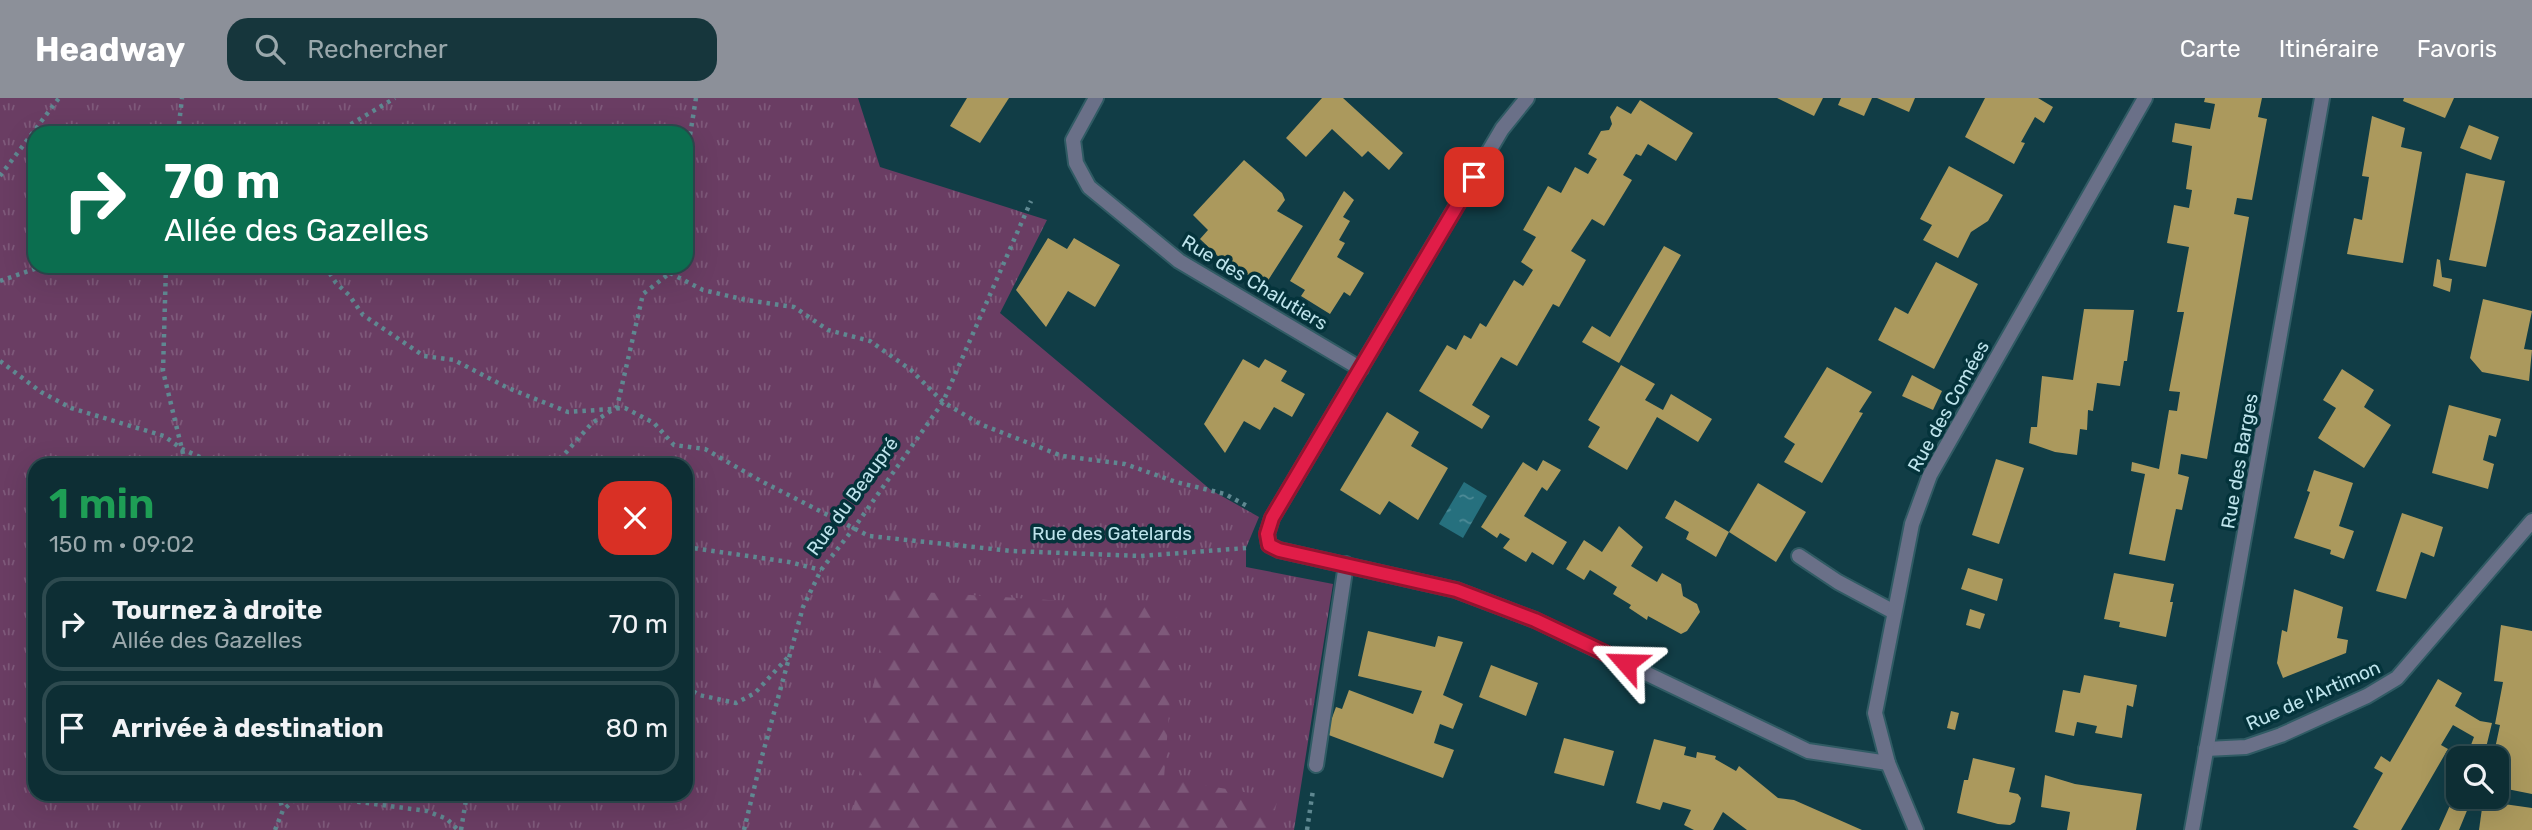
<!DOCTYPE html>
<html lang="fr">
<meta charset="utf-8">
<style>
:root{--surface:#0d2e34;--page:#16363c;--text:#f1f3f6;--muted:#9aa8ac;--line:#2d4a4f;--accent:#8c9099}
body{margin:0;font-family:Rubik,sans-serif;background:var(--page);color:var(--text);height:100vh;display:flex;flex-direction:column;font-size:26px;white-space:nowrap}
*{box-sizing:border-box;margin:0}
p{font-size:23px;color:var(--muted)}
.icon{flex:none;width:38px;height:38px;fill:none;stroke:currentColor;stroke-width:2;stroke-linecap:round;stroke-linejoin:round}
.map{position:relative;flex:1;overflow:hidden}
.side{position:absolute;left:28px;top:360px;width:665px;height:343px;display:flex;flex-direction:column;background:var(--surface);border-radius:21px;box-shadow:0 7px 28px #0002,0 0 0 2px var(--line)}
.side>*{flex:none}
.banner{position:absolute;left:28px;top:28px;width:665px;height:147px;border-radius:21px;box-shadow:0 7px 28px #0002,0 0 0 2px var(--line);background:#0b6e4f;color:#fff;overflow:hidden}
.fabs{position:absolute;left:2446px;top:648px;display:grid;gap:14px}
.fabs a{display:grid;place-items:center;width:63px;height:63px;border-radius:14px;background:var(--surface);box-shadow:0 7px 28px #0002,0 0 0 2px var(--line);font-size:35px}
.pin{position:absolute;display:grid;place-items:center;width:60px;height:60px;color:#fff;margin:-30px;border-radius:14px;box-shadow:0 4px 10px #0006}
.me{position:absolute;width:77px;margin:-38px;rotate:295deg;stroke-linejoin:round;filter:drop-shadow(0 0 5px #0008)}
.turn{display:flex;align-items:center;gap:24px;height:147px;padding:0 21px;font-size:32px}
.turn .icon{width:91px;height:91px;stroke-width:2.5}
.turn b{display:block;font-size:49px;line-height:60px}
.round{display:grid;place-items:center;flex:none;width:74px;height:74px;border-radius:21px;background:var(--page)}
.summary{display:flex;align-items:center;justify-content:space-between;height:119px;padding:0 21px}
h1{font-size:42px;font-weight:600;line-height:52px;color:#1e9e55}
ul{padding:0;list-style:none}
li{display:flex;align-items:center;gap:21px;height:94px;margin:0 14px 10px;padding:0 7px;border:4px solid var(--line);border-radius:21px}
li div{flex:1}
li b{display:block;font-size:26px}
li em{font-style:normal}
header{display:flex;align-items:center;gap:42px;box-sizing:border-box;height:98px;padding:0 35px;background:var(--accent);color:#fff}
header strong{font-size:33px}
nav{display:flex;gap:38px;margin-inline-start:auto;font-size:24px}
.search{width:490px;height:63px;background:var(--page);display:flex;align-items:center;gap:18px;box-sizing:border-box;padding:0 24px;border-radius:21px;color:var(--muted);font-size:26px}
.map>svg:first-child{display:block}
.grass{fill:url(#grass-tufts);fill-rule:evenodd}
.forest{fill:url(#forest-firs)}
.water{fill:url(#water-ripples)}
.building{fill:#ab995d}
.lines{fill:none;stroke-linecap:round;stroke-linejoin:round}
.lane-casing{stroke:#305b64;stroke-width:18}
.street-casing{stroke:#305b64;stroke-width:18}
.path{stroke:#5f8891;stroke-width:4.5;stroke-dasharray:3.5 5;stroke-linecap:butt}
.lane{stroke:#6a7088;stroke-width:14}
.street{stroke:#6a7088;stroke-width:14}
.route-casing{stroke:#92132f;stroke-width:18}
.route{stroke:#e11d48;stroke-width:12}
.labels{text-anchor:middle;stroke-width:7;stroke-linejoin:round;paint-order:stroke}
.street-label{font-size:19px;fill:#bee4ec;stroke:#04333b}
</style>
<header>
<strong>Headway</strong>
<div class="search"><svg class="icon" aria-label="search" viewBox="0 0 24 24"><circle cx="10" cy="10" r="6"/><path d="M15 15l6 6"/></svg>Rechercher</div>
<nav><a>Carte</a><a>Itinéraire</a><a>Favoris</a></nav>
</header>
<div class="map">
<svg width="2532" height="732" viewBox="0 0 2532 732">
<defs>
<pattern id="grass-tufts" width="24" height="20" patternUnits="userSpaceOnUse" patternTransform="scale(1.75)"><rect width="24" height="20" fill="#6a3d63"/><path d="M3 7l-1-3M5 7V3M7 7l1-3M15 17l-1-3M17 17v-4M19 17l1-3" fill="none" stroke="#7e597a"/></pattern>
<pattern id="forest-firs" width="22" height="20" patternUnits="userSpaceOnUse" patternTransform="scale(1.75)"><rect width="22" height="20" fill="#6a3d63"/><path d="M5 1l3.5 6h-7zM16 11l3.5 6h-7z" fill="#7e597a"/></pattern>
<pattern id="water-ripples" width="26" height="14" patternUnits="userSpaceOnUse" patternTransform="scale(1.75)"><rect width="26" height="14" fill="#26707e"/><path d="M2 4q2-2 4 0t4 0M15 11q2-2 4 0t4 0" fill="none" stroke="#4e8b97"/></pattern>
</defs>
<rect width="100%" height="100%" fill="#113d46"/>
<!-- grass -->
<path class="grass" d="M0,0h858l22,69 167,53 -47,93 211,177 48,27 -13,31v19l87,17 -39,246h-1294zM35,35h651v133h-651zM35,368h651v328h-651z"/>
<!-- forest -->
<path class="forest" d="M889,492l288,18 -13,170 114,20 -8,32h-420z"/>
<!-- water -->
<path class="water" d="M1464,384l23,14 -24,42 -24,-14z"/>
<!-- building -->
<g class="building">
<path d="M967,0h42l-29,45 -30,-17z"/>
<path d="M1322,0h21l60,55 -14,17 -21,-19 -6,6 -30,-28 -26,28 -20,-19z"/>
<path d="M1777,0h46l-9,18z"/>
<path d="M1841,0h31l-8,18 -26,-11z"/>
<path d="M1877,0h38l-6,14z"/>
<path d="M1985,0h53l15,9 -9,16 -9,-6 -14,25 4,1 -11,21 -49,-27z"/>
<path d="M2205,0h57l-4,19 9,2 -15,81 -15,-2 -3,16 15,3 -42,242 -26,-5 -3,20 11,3 -7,33 -6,-1 -11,52 -36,-7 16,-80 -14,-3 1,-9 27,7 10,-59 8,1 3,-19 -11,-1 15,-79h-7l12,-65 -22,-4 7,-38 15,3 3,-18 -6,-1 6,-43 -20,-4 3,-19 35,6 5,-25 -11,-2z"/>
<path d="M2404,0h50l-9,20 -42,-17z"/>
<path d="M1640,2l53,33 -17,28 -28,-17 -7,12 -5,-2 -13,21 9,5 -28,46 -12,-7 -21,32 15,9 -27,47 -6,-3 -36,62 -16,-9 -29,48 18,11 -8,13 -63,-38 28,-46 9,5 8,-15 7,4 9,-16 6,4 28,-47 9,6 10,-16 -12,-8 15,-25 -13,-7 25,-44 13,7 14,-26 13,7 9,-15 -9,-5 13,-23 8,-1 3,-6 -2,-7 7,-11 14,8z"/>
<path d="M2372,18l33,12 -4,19 21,5 -19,111 -56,-9 7,-36 8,2 7,-43 -7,-1z"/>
<path d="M2469,27l30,12 -8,23 -31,-12z"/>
<path d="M1244,62l38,33 3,7 -8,11 26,15 -38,59 -43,-25 -22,-21 8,-9 -15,-15z"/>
<path d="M1949,68l54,29 -15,26 -17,11 -13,26 -35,-18 9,-15 -12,-6z"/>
<path d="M2466,75l39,8 -19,86 -37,-7z"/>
<path d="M1344,93l10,9 -11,17 7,4 -11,19 6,3 -8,14 27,16 -14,23 -6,-4 -14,22 -29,-18 4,-6 -15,-9z"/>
<path d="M1048,140l19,11 7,-11 46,27 -25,42 -27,-16 -22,36 -30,-37z"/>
<path d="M1664,148l17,9 -62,108 -37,-21 10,-16 18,11z"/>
<path d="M2437,161l3,1 2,17 10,2 -2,13 -17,-6z"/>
<path d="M1936,164l42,22 -44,85 -56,-29 17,-33 13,7z"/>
<path d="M2483,201l49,12 -8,38 8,1 -3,31 -47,-9 -12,-14z"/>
<path d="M2084,211l50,1 -7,51h-3l-4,25 -23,-3 -4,28 -5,-1 -1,20 -7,-1 -3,26 -22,-3 -26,-9 2,-16h6l5,-51 31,4z"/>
<path d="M1243,261l16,9 6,-9 22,12 -6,10 24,13 -13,23 -18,-10 -14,23 -16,-9 -19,32 -21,-29z"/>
<path d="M1621,267l34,19 -10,16 18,10 8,-16 41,25 -14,23 -41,-25 -30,53 -39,-23 12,-20 -12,-7z"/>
<path d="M1827,269l45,25 -13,20 4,1 -41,70 -38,-21 11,-18 -11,-7z"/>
<path d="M2342,271l32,21 -10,17 27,18 -27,43 -46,-30 18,-30 -13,-8z"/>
<path d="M1912,277l30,16 -9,19 -31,-14z"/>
<path d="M2449,307l52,14 -5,18 -7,-2 -6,25 11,4 -6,25 -56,-16z"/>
<path d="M1387,314l32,20 -8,14 37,22 -30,52 -29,-19 -9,14 -40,-25z"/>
<path d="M1996,361l28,9 -25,76 -27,-9z"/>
<path d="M1543,362l18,10 -14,21 -5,-4 -18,29 43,26 -14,23 -21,-13 -6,10 -23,-14 7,-9 -10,-6 -3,5 -16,-11 42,-65 14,9z"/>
<path d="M2314,372l39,13 -14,43 15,5 -10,28 -14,-5 1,-4 -37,-12 16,-46 -3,-1z"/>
<path d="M1758,385l48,29 -30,50 -47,-30z"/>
<path d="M1675,402l54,32 -13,25 -30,-18 3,-7 -24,-14z"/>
<path d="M2402,415l41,14 -9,30 -13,-5 -15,47 -30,-8z"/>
<path d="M1619,428l24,21 -12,19 26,16 5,-9 19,11 2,12 14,8 3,8 -13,19 -6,3 -33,-18 -1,4 -18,-12 2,-3 -18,-11 4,-7 -27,-17 -6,10 -18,-11 18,-29 18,12z"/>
<path d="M1968,470l35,11 -6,22 -36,-12z"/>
<path d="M2114,475l60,11 -4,18h3l-7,35 -47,-10 1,-5 -16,-3z"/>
<path d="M2294,491l49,18 -6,31 11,2 -2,13 -63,25 -6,-15 5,-33 5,2z"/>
<path d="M1970,511l15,5 -5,15 -14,-4z"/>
<path d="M2501,527l31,6v163l-35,-7v-29h-4l7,-33 -5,-1 8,-42 -9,-1z"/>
<path d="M1368,533l67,16 3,-11 25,6 -20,53 20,9 -10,25 -13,-5 -6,19 20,7 -11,28 -117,-44 10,-27 6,2 7,-19 64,24 9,-23 -64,-15z"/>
<path d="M1491,567l47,18 -12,33 -47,-19z"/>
<path d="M2084,577l53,10 -4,22 -6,-2 -5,33 -27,-5 2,-7 -20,-4 -3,14 -19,-4 8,-42 17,3z"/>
<path d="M2438,581l24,14 -7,13 25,15 12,2 -8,33 4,2h-22l8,-21 -21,-12 -12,20 7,4 -47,81h-42l-6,-3 30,-54 -9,-5 7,-12 9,6z"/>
<path d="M1951,613l8,2 -4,17 -8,-2z"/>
<path d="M1564,640l50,13 -10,35 -50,-13z"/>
<path d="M1654,641l32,8 -2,8 12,3 1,-6 19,4 -1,3 21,12 3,-5 39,32 16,2 68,30h-115l-24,-18 -10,18h-19l-10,-5 7,-15 -28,-8 -3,8 -24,-7z"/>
<path d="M1973,660l42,10 -6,24 9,2 3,4 -6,24 -5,3 -12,-1 -41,-11 7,-33h4z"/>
<path d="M2045,677l30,9 67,10 -6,36h-69l3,-18 -29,-5z"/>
<path d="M2459,687v11h14l-14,34h-20z"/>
<path d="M2483,703l49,7v22h-53z"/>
</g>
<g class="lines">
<!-- lane casing -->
<g class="lane-casing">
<g id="lane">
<path d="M1799,458l39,26 56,30"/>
<path d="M1316,667l30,-201"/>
</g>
</g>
<!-- street casing -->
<g class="street-casing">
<g id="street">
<path d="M1096,0l-23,42 3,23 13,24 90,74 182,108"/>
<path d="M1527,0l-25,31 -230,389 -5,16 2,11 10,5 177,40 79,30 273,131 80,12"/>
<path d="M2206,651l40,-2 35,-12 86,-39 30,-18 135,-157"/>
<path d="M1916,732l-28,-67 -13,-50 37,-189 18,-49 215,-377"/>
<path d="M2192,732l130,-732"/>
</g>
</g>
<!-- path -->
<g class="path">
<path d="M178,35l4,-35"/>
<path d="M336,35l59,-35"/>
<path d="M686,62l10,-62"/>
<path d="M0,78l59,-78"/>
<path d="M166,168l-3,105 23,95"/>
<path d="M325,168l11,17 13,12 14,20 61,41 30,4 54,28 60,24 57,-4 29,15 20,22 31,4 56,32 108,55 143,15 129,5 105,-8"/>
<path d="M670,175l33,17 43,10 48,7 34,23 42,11 41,29 32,32 37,22 82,32 63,8 51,18 49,12 24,13"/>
<path d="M0,183l43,-15"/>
<path d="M0,263l41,31 30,16 93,28 18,13 38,17"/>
<path d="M554,368l38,-43 25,-16 26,-113 27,-21 1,-7"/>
<path d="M686,449l103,15 32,8"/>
<path d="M686,589l13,8 37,8 19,-10 35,-38"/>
<path d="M278,696l5,16"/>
<path d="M298,699l46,3 83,11 20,8 11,11"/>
<path d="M275,732l8,-20 15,-13"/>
<path d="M461,732l6,-36"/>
<path d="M744,732l17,-70 42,-153 18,-37 33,-42 89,-126 88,-201"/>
<path d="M1307,732l6,-40"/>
</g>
<!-- lane -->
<use href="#lane" class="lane"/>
<!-- street -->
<use href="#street" class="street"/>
</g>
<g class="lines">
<!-- route casing -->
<g class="route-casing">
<path id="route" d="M1474,79l-202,341 -5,16 2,11 10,5 177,40 79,30 91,43"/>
</g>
<!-- route -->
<use href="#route" class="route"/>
</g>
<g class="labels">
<!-- street labels -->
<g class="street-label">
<text transform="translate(1255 184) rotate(31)" y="7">Rue des Chalutiers</text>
<text transform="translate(1948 308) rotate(-61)" y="7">Rue des Comées</text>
<text transform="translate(2239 363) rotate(-80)" y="7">Rue des Barges</text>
<text transform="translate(852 398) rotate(-54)" y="7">Rue du Beaupré</text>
<text x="1112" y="442">Rue des Gatelards</text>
<text transform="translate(2313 597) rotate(-24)" y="7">Rue de l'Artimon</text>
</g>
</g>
</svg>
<div class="fabs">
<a><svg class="icon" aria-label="search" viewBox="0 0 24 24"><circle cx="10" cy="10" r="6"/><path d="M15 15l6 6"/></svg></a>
</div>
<div class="pin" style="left:1474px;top:79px;background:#d93025"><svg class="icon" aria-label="arrive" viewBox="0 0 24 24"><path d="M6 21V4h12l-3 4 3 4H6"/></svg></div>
<svg class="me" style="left:1626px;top:565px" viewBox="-20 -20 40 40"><path d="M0-17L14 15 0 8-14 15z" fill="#e11d48" stroke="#fff" stroke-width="4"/></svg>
<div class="banner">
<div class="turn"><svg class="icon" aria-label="right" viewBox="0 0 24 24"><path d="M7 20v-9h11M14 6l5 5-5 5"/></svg><div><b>70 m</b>Allée des Gazelles</div></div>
</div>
<section class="side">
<div class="summary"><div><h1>1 min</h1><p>150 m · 09:02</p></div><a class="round" style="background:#d93025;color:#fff"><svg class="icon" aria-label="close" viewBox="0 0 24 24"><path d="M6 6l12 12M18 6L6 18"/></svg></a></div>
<ul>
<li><svg class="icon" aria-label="right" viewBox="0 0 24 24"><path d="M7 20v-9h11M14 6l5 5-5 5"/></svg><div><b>Tournez à droite</b><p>Allée des Gazelles</p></div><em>70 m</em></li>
<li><svg class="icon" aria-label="arrive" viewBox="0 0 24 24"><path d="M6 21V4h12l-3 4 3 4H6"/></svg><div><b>Arrivée à destination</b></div><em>80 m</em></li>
</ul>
</section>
</div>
